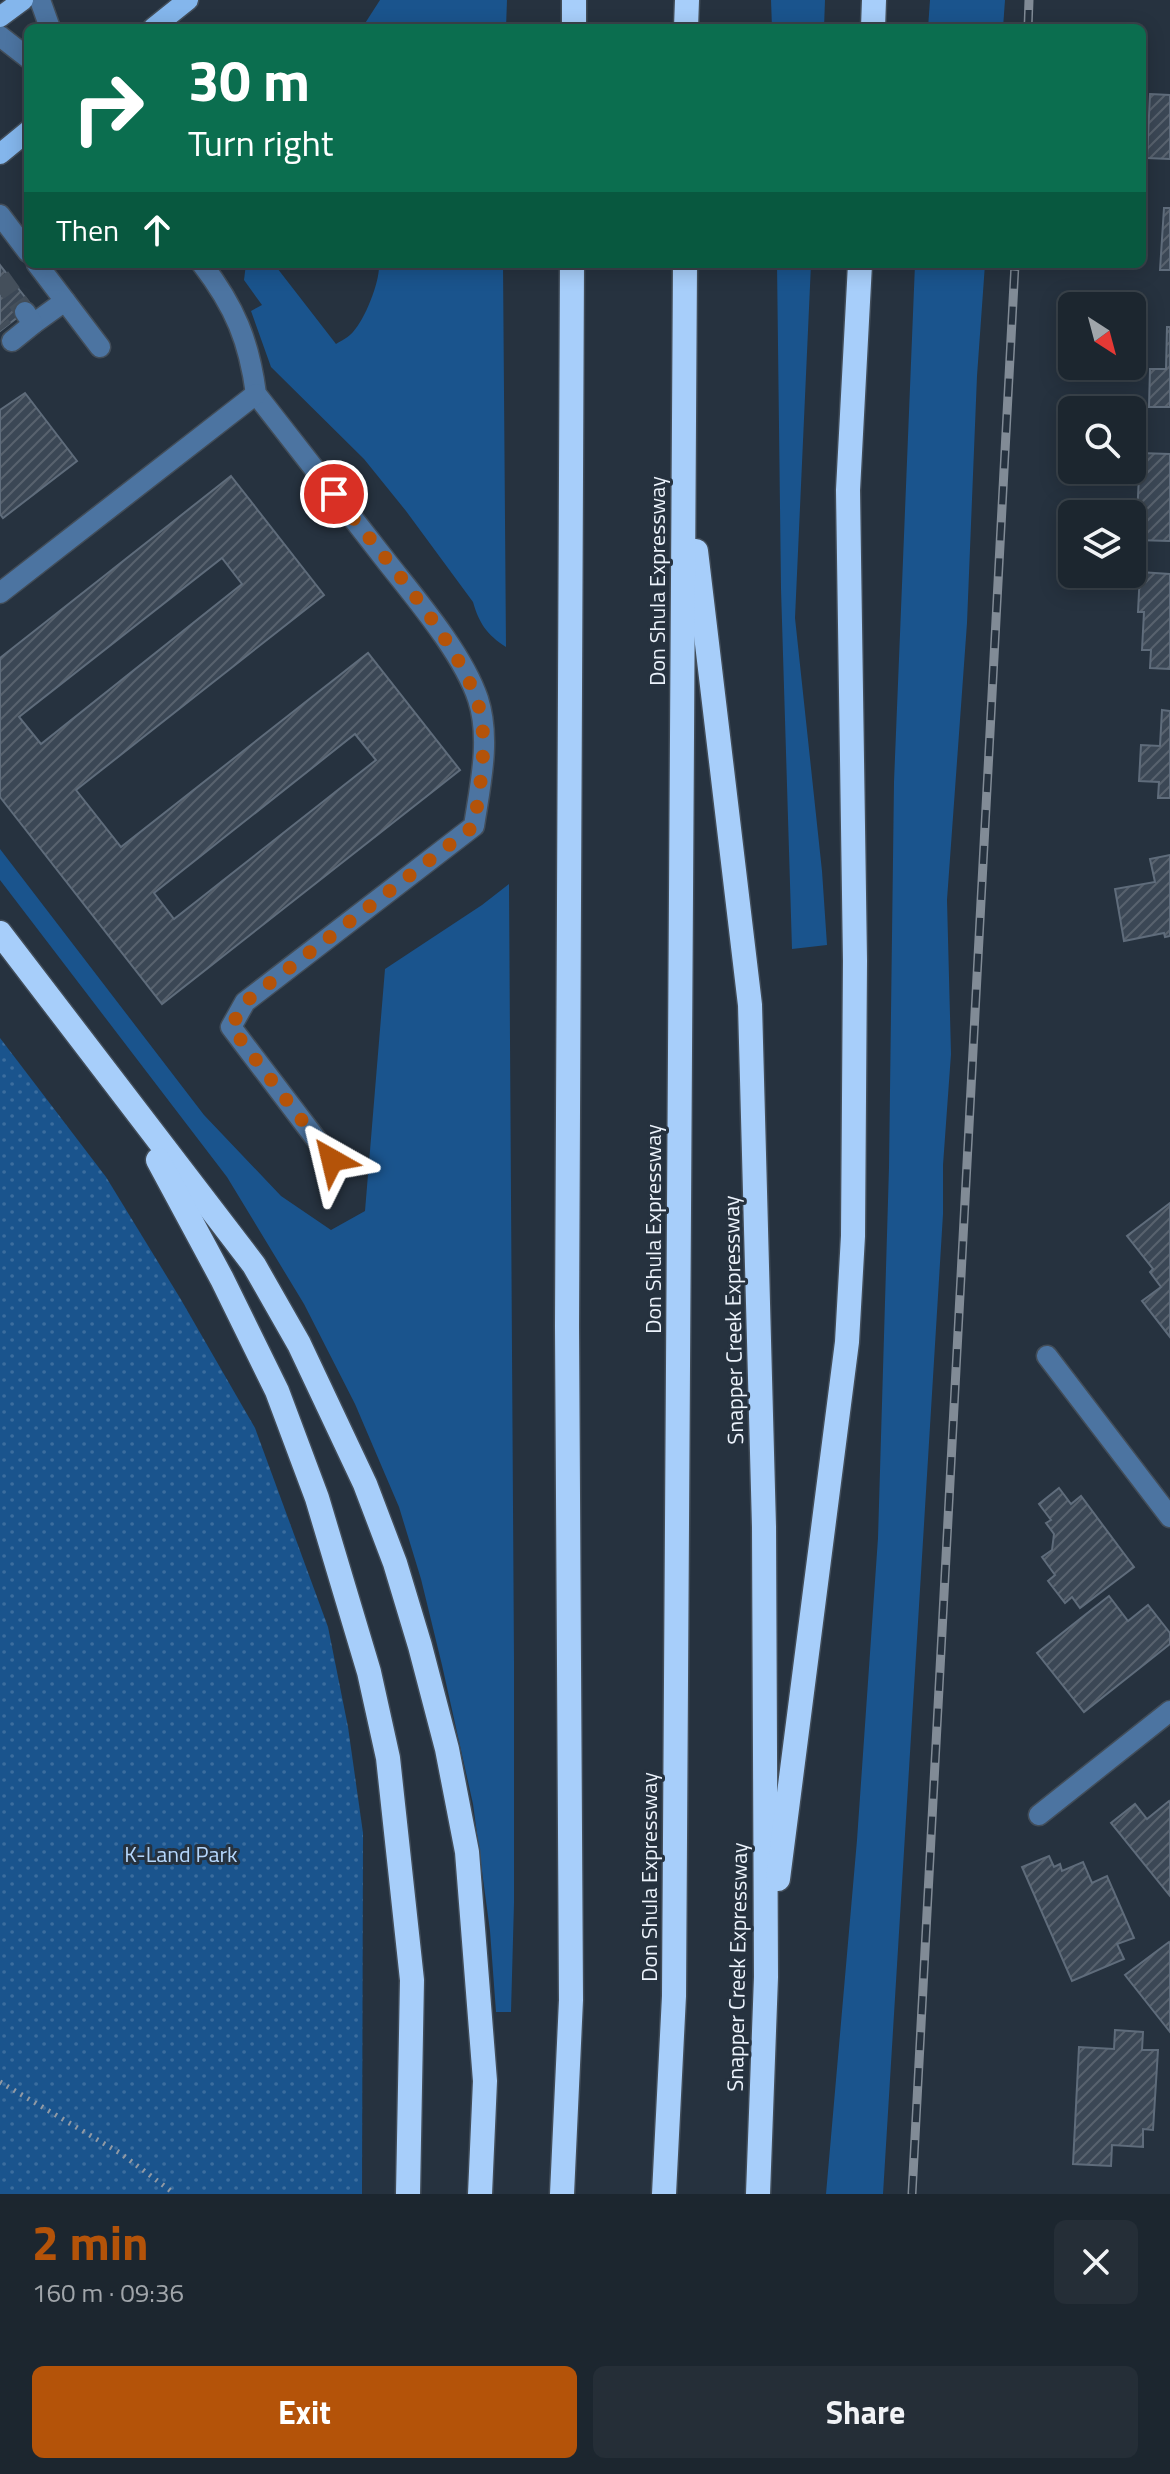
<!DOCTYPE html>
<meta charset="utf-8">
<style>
:root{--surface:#1c262f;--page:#252e37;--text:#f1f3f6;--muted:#a0a5aa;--line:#3a434b;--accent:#b45309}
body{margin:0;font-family:"Titillium Web",sans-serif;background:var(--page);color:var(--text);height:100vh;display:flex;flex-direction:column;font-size:30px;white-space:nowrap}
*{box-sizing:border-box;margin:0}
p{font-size:26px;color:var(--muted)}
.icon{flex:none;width:44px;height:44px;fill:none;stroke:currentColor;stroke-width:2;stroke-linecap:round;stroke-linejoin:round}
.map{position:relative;height:2194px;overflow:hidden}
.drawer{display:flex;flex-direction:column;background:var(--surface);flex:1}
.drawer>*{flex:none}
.top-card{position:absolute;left:24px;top:24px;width:1122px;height:244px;border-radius:12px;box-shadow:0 4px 20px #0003,0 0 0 2px var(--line);background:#0b6e4f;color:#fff;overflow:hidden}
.needle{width:52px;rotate:144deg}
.buttons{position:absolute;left:1058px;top:292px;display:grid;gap:16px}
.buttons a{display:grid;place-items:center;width:88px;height:88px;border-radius:12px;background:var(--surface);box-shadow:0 4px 20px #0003,0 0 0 2px var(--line);font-size:40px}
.pin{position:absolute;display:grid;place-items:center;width:68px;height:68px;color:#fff;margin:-34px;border:4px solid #fff;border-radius:50%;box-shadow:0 2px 8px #0007}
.me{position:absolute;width:88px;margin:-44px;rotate:323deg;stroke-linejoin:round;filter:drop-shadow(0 0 6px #0008)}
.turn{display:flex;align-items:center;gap:28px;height:168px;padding:0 32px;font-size:36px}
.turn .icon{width:104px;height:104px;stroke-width:2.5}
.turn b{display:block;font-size:56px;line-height:68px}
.then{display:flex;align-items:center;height:76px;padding:0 32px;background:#0003;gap:16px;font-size:30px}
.round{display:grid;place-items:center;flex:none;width:84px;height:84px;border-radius:12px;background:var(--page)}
.overview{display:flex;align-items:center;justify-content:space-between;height:136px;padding:0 32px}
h1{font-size:48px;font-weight:700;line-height:60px;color:var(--accent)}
.primary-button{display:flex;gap:16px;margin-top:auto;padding:16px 32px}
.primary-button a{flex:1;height:92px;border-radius:12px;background:var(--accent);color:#fff;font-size:32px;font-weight:700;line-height:92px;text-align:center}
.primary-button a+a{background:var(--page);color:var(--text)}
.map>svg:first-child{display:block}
.grass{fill:#1a548d}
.park{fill:url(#park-dots)}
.building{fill:url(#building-hatch);stroke:#5f6c7b;stroke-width:2;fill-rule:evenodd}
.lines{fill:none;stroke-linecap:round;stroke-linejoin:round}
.minor-tunnel{stroke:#444f5b;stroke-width:20;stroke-dasharray:20 10;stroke-linecap:butt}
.minor-casing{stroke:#424d59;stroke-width:23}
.major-casing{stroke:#424d59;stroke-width:23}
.highway-casing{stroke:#424d59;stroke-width:27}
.path{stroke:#919aa5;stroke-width:5;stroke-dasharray:2 6;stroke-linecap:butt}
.minor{stroke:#4c74a1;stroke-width:20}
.major{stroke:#84b6ec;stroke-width:20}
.highway{stroke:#a7cefa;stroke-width:24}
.rail-casing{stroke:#818b96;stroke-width:9}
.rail{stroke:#26323f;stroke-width:6;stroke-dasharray:18;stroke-linecap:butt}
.route{stroke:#b45309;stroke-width:14;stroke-dasharray:0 25.2}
.labels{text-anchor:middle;stroke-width:6;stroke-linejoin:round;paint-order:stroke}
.street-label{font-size:22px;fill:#ecf3fc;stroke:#26323f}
.park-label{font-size:22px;fill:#b5d6fb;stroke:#26323f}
</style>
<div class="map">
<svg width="1170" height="2194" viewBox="0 0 1170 2194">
<defs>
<pattern id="park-dots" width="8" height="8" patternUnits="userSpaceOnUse" patternTransform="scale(2)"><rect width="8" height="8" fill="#1a548d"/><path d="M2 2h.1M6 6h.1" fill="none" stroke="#3b6d9e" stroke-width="1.8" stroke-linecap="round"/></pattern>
<pattern id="building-hatch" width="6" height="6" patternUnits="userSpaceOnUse" patternTransform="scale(2)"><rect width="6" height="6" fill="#3b4755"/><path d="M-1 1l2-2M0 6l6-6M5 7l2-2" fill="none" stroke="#58626e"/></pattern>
</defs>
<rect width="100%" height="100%" fill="#26323f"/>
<!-- grass -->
<g class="grass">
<path d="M380,0h127l-1,28h-144z"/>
<path d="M771,0h54l-1,28h-52z"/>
<path d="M930,0h75l-2,28h-75z"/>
<path d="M246,264h28l62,80c5,-3 13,-7 17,-12 12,-13 27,-50 26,-68h124l3,383c-19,-12 -27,-24 -33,-45l-67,-91 -42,-52 -93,-92 -20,-56 11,-6 -18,-25z"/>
<path d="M777,264h34l-16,354 27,253 5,74 -35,4 -11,-360z"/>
<path d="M915,264h70l-8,112 -10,247 -20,277 4,154 -8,111v49l-60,980h-57l31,-354 21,-302 11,-371 5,-385z"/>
<path d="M0,849l204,266 77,81 50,34 34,-19 20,-242 97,-64 27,-21 5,777v242l-3,109h-15l-6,-81 -17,-127 -31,-139 -21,-86 -22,-72 -44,-103 -51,-100 -77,-127 -227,-297z"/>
</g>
<!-- park -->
<path class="park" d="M0,1038l106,139 74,121 75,130 73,199 20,100 15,106 -1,361h-362z"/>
<!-- building -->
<g class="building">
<path d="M1150,94l20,1v64l-23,-1z"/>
<path d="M1164,208h6v62h-10z"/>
<path d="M0,265l32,41 -32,25z"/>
<path d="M1167,327h3v80h-21l1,-38h16z"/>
<path d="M25,393l52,68 -74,57 -3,-4v-104z"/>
<path d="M1140,453l30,1v87l-34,-1z"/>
<path d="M231,476l93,119 -248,195 45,57 247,-194 92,117 -298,234 -162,-207v-139zM222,558l20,26 -201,160 -22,-27zM355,734l21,26 -202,159 -20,-26z"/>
<path d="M1140,572l30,2v95l-20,-1 1,-18h-9l2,-38h-6z"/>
<path d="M1162,710l8,1v87h-12l1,-16 -20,-1 2,-36 19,1z"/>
<path d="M1170,855v81l-5,1 -1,-4 -40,8 -9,-52 40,-7 -5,-23z"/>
<path d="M1170,1203v134l-28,-36 19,-14 -11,-15 3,-3 -26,-33z"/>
<path d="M1059,1488l12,16 10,-8 53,71 -54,41 -8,-11 -7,6 -17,-22 7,-6 -13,-18 10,-7 2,-16 -8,-11 5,-3 -12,-16z"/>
<path d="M1109,1596l19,25 20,-16 22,28v11l-86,68 -47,-59z"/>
<path d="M1169,1801l1,2v93l-59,-73 24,-19 12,15z"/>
<path d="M1049,1856l5,11 6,-3 2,7 21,-9 9,21 15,-7 27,62 -17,6 7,15 -52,22 -50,-114z"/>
<path d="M1169,1942l1,2v88l-45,-57z"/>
<path d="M1115,2030l28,2 -1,18h16l-5,80 -10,-1v18l-31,-2 -1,21 -38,-2 6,-117 35,2z"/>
</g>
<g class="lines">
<!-- minor-tunnel -->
<g class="minor-tunnel">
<path d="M0,277l25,35"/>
<path d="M0,325l3,4"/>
</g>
<!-- minor casing -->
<g class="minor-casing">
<g id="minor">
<path d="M40,0l10,28"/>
<path d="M0,36l28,22"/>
<path d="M0,215l28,37"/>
<path d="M37,264l63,83"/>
<path d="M202,264c33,43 47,77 54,130 44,56 88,112 131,168 30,38 76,92 91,137 13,40 2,87 -4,127l-229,176 -14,25 101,133"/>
<path d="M33,324l32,-23"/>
<path d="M12,341l21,-17 -8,-12"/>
<path d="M0,593l256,-199"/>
<path d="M1047,1356l123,161"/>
<path d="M1039,1815l131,-104"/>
</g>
</g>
<!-- major casing -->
<g class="major-casing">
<g id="major">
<path d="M0,17l23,-17"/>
<path d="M153,28l35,-28"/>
<path d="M0,154l28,-23"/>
</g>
</g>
<!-- highway casing -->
<g class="highway-casing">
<g id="highway">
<path d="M574,28v-28"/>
<path d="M686,28l1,-28"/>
<path d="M873,28l1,-28"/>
<path d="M696,551l54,454 14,522 2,450 -8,217"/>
<path d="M0,933l254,332 45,79 66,140 30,79 25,83 27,103 20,103 18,229 -5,113"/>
<path d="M158,1160l64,119 55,112 40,107 52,174 19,86 24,222 -4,214"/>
<path d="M778,1879l69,-537 6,-106 2,-275 -7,-471 12,-226"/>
<path d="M562,2194l9,-194 -4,-674 5,-1062"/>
<path d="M664,2194l10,-198 11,-1732"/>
</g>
</g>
<!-- path -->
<path class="path" d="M0,2082l120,71 55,41"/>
<!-- minor -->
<use href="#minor" class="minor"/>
<!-- major -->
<use href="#major" class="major"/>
<!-- highway -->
<use href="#highway" class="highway"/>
<!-- rail casing -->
<g class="rail-casing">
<g id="rail">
<path d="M1028,28l1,-28"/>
<path d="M912,2194l103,-1930"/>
</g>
</g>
<!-- rail -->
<use href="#rail" class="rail"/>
</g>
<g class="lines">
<!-- route -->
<path class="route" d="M332,1160l-101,-133 14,-25 229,-176c5,-34 12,-69 8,-103 -6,-64 -107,-176 -148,-229"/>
</g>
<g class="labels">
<!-- street labels -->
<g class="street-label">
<text transform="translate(657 581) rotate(-90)" y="8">Don Shula Expressway</text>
<text transform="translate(653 1229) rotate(-90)" y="8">Don Shula Expressway</text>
<text transform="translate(733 1320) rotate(-91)" y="8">Snapper Creek Expressway</text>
<text transform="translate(649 1877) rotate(-90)" y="8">Don Shula Expressway</text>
<text transform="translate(737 1967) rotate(-89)" y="8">Snapper Creek Expressway</text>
</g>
<!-- park labels -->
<g class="park-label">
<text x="181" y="1862">K-Land Park</text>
</g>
</g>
</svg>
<div class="buttons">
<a><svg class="needle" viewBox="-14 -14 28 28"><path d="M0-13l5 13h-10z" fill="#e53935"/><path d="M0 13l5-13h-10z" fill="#a0a5aa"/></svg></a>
<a><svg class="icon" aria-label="search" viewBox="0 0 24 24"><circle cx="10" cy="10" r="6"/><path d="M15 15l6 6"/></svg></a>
<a><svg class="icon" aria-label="layers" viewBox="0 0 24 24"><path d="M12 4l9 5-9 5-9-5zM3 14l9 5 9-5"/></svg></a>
</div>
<div class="pin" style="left:334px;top:494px;background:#d93025"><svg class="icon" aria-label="arrive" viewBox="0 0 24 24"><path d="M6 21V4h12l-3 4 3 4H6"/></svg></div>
<svg class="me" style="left:332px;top:1160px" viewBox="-20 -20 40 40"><path d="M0-17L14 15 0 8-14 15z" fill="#b45309" stroke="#fff" stroke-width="4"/></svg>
<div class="top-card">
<div class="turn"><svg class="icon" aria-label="right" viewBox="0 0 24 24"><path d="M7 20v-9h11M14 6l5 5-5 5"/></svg><div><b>30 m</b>Turn right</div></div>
<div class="then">Then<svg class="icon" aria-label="ahead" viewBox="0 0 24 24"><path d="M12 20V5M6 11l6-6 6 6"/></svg></div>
</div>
</div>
<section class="drawer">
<div class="overview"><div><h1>2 min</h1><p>160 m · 09:36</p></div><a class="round"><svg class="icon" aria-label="close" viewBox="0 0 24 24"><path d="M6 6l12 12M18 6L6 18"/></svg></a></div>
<div class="primary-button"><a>Exit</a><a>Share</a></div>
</section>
